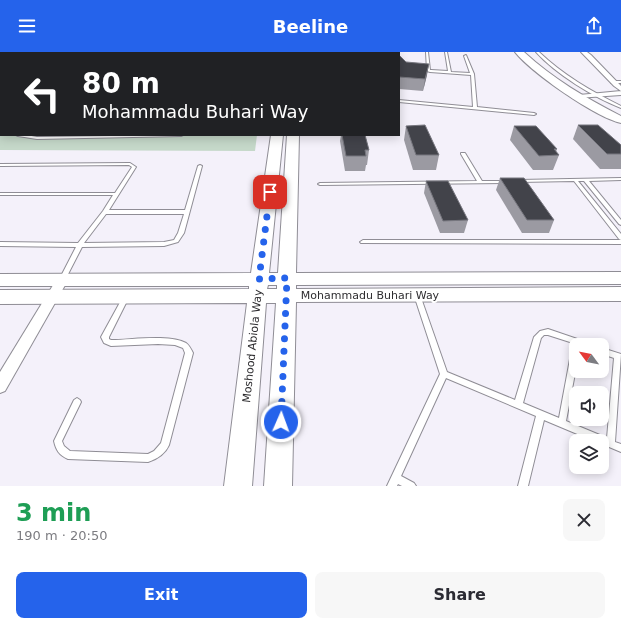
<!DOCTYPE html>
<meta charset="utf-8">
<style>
:root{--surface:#fff;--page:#f7f7f7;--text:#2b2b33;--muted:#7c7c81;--accent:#2563eb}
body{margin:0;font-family:"DejaVu Sans",sans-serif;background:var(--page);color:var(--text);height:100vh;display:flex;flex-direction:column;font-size:15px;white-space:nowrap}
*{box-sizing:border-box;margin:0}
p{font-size:13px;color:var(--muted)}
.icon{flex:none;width:22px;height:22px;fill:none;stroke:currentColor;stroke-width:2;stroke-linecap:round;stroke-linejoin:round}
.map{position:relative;height:434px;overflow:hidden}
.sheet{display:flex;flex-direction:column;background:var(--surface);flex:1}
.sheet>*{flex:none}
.top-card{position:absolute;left:0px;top:0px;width:400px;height:84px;box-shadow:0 2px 10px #0003;background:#202124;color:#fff;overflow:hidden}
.needle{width:26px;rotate:302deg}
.buttons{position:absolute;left:569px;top:286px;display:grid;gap:8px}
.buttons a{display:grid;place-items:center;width:40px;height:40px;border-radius:8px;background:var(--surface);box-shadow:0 2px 10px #0003;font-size:20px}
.pin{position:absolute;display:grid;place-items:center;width:34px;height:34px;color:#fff;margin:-17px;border-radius:8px;box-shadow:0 2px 6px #0006}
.me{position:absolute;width:44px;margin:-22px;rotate:2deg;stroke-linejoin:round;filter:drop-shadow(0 0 3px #0008)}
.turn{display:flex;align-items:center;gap:14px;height:84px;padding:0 16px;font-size:18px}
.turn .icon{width:52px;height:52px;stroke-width:2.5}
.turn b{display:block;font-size:28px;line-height:34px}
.round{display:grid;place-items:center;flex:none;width:42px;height:42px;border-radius:8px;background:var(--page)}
.headline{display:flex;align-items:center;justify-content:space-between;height:68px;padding:0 16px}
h1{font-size:24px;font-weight:600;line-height:30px;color:#1e9e55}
.button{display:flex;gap:8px;margin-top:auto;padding:8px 16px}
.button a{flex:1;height:46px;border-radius:8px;background:var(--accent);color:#fff;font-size:16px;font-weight:600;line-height:46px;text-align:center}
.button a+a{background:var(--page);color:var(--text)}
header{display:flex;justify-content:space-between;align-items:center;height:52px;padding:0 16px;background:var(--accent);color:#fff;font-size:18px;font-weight:600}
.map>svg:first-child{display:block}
.green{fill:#c5d8c9}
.forest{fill:#adc8b3}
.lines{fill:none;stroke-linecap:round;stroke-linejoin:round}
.lane-casing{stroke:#8f8d95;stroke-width:2}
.street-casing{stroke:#8f8d95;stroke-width:2}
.secondary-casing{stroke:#8f8d95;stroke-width:2}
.lane{fill:#fff;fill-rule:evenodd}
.street{fill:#fff;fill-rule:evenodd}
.secondary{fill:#fff;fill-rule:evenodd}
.wall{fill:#9b9aa2}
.shaded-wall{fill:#77777f}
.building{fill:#42434a;stroke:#77777f}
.route{stroke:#2563eb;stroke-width:7;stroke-dasharray:0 12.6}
.labels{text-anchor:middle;stroke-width:4;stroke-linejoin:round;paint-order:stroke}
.street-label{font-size:11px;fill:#2e2d30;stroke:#fff}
</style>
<header><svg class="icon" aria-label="menu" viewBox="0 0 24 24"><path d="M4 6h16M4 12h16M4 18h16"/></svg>Beeline<svg class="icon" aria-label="share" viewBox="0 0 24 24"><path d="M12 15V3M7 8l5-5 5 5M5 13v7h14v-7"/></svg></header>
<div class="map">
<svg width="621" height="434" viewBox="0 0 621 434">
<rect width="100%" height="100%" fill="#f4f1fa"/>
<!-- green -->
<path class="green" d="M0,57l1,26h256l-2,16 -255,-1z"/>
<!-- forest -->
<path class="forest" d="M26,0h249l-251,1z"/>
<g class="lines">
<!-- lane casing -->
<g class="lane-casing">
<g id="lane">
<path d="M426,0h2l2,18h1l17,1 -3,-19h2l4,20 19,1 -6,-17 2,-1 8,19 3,33 57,6 2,1 -2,1 -135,-13v-2l74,7 -2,-32 -41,-3 -3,-1z"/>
<path d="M536,0h3c24,23 52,39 82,54v2c-28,-11 -65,-34 -85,-56z"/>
<rect x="611" y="29" width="10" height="2"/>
<path d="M16,83h10l11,2 146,-2 -2,1 -144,3 -19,-3z"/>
<path d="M461,101h4l17,28h23l2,1 -2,1 -185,2 -2,-1 2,-1 157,-2 -16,-27z"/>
<path d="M130,111l6,4 -27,43h76l13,-44 2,-1 2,1 -18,67 -6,9 -14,4 -82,1 -17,33 -3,2 -3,-2 17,-33 -76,-1v-4l78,1 25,-32 10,-16h-113v-2h115l17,-26 -3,-2 -129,1v-2zM106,162h78l-6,19 -4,7 -10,2 -80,1z"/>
<path d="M621,126v2l-32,1 32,39v5l-2,-1 -35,-43h-6l43,53v6l-2,-1 -45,-58 -55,1 -2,-1 2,-1z"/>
<path d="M363,188h258v4l-260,-1 -1,-1z"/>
<path d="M415,241h4l1,2 27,77 68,28 19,-63 6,-6 8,-2 41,14 1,2h-14v23l-10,53 41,17 7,-80 -12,-4v-6l19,6 -6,88 6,2v8l-19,-8v-3h-8l-50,-21 -16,66h-10l18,-70 -90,-38 -45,98 13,7 2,3h-14l-4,-2 -1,2h-10l53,-112 -26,-79zM544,283h4l25,8 -14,75 -36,-15 18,-65z"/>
<path d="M124,243h4l1,2 -20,40v2l2,1c20,0 58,-6 75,3 3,2 5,6 7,10l-24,92c-4,9 -12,14 -21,17l-80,-3c-9,-4 -12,-9 -14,-18l20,-41 3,-2 3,2 1,2 -19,39 2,5 6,5 78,3 6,-3 7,-8 24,-90 -2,-5 -8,-3 -17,-1 -47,2 -7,-3 -3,-6z"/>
</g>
</g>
<!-- street casing -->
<g class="street-casing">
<g id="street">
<path d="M581,0h6l4,3 30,31v9l-44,3 -1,-1 3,-2 42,-4 -7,-5z"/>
<path d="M62,224l4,1 2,3 -63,111 -5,2v-21l58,-95z"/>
</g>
</g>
<!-- secondary casing -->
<g class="secondary-casing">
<g id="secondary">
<rect x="282" y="0" width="8" height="1"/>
<path d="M515,0h9c29,27 62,46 97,64v7c-26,-6 -89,-50 -106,-71z"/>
<path d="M271,83h12l-14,138h9l9,-138h12l-3,138 325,-1v12l-325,1v4l325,-2v14l-325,1 -4,184h-28l12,-183h-10l-14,183h-28l23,-183 -247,1v-14l249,-1v-3h-249v-12l251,-1zM268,233h9v4h-10z"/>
</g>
</g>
<!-- lane -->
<use href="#lane" class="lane"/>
<!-- street -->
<use href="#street" class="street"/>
<!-- secondary -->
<use href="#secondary" class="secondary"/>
</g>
<!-- wall -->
<g class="wall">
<path d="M399,3l7,7 21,13 -4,16 -24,-2z"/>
<path d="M578,73l43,20v24h-21l-27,-30z"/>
<path d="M406,74l33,29 -3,15h-23l-9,-30z"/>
<path d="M514,74l43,23 -1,3 3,3 -6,15h-20l-23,-30z"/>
<path d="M341,83h24l4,15 -2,15h-1l-1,6h-20l-5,-30z"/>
<path d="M500,126l54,42 -5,13h-27l-26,-43z"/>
<path d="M426,129l42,39 -4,13h-24l-16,-40z"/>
</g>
<!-- shaded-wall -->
<path class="shaded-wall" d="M429,12l-2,11 -4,16 2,-12z"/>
<!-- building -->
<g class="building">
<path d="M350,0h46l1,1h-46z"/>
<path d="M399,3l7,7 23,2 -4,15 -26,-2z"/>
<path d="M425,73l14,30h-23l-10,-29z"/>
<path d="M578,73h20l23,20v9h-14z"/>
<path d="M514,74h22l21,23h-3l5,6 -20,1z"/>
<path d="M342,83h23l4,15h-4l1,6h-20z"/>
<path d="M500,126h24l30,42h-27z"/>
<path d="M426,129h22l20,39 -25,1z"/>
</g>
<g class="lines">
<!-- route -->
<path class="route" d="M270,140l-11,87 28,-1 -6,144"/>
</g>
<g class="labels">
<!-- street labels -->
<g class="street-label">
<text x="370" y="247">Mohammadu Buhari Way</text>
<text transform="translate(252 294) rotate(-84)" y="4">Moshood Abiola Way</text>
</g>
</g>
</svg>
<div class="buttons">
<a><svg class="needle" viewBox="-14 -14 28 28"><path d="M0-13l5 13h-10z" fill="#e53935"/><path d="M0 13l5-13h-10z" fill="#7c7c81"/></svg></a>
<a><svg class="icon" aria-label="sound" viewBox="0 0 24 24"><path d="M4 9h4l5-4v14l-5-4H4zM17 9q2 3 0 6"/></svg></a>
<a><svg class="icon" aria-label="layers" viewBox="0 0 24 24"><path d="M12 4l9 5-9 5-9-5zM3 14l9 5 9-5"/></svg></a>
</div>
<div class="pin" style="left:270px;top:140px;background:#d93025"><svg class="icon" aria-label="arrive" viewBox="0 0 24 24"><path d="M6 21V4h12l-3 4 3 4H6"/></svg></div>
<svg class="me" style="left:281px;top:370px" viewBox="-20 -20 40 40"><circle r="17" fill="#2563eb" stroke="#fff" stroke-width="3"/><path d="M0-11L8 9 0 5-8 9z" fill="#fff"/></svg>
<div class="top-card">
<div class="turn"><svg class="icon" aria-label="left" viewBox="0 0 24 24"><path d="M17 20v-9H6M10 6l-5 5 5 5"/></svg><div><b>80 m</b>Mohammadu Buhari Way</div></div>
</div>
</div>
<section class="sheet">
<div class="headline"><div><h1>3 min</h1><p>190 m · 20:50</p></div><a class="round"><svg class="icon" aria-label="close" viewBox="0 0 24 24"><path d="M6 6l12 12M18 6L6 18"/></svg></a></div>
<div class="button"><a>Exit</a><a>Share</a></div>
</section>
